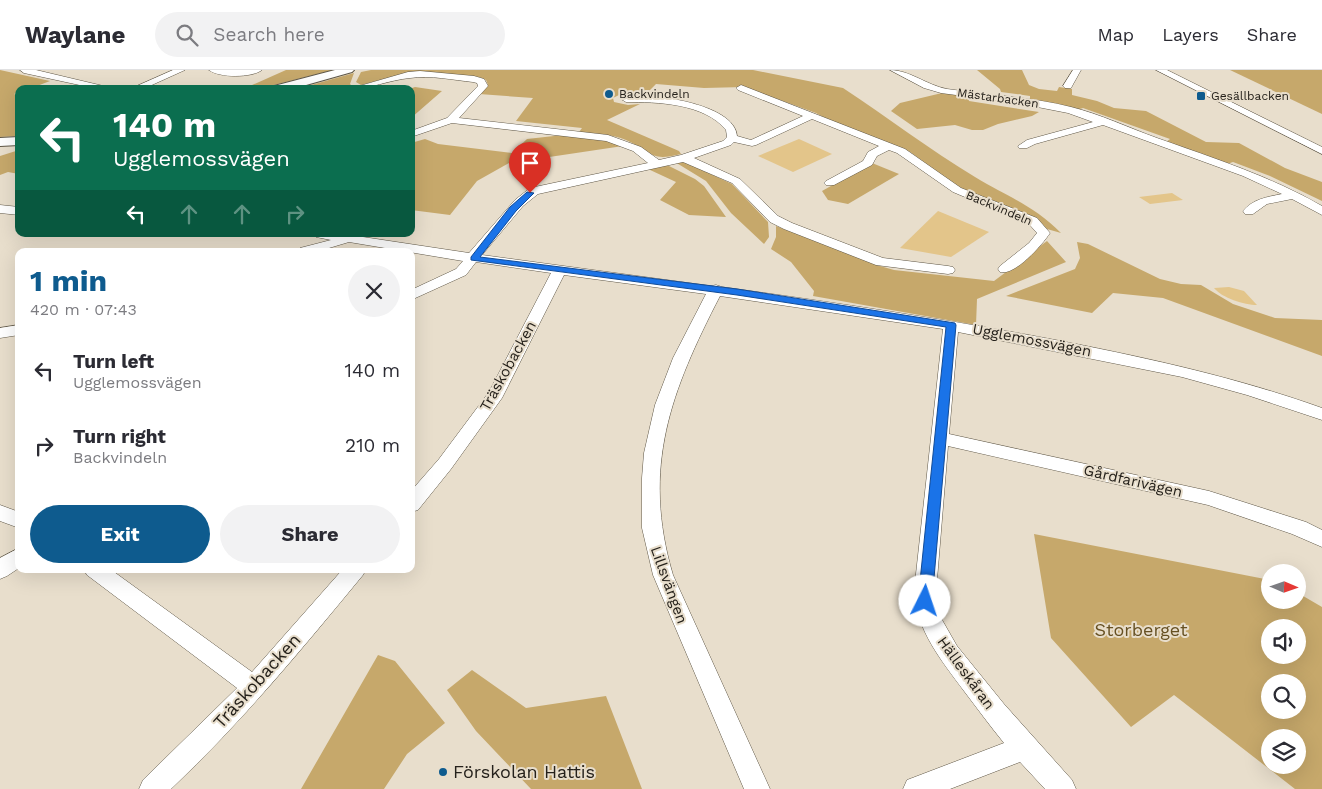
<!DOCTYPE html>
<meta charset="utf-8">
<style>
:root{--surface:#fff;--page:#f2f2f3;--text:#2b2b33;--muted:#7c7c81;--line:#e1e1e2;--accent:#0e5b8e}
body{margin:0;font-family:"Work Sans",sans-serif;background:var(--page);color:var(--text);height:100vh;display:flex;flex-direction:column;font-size:19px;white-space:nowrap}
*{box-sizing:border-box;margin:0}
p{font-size:16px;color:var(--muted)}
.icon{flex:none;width:28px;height:28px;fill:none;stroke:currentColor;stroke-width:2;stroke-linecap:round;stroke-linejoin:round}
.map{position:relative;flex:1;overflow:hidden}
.drawer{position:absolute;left:15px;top:178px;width:400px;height:325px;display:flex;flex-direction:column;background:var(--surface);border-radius:10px;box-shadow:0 5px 20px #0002}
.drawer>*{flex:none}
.hud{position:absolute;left:15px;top:15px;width:400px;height:152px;border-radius:10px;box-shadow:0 5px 20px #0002;background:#0b6e4f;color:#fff;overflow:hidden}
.needle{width:32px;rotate:92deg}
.fabs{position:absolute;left:1261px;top:494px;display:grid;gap:10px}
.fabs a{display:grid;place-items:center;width:45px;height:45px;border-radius:50%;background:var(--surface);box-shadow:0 5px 20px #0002;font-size:25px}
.pin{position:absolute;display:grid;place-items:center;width:42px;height:42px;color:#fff;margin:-51px -21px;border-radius:50% 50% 50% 0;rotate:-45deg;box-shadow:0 0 5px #0007}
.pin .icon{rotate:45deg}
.me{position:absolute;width:55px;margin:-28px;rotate:4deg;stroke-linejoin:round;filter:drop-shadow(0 0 4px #0008)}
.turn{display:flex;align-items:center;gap:18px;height:105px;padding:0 15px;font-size:22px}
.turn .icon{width:65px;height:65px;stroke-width:2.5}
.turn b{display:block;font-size:35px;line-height:42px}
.lanes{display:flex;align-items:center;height:48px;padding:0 15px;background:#0003;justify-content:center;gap:25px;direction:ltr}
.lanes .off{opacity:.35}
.round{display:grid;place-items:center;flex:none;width:52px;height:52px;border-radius:26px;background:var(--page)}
.head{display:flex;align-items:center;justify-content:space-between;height:85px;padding:0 15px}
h1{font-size:30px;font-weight:700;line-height:38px;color:var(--accent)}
.action{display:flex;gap:10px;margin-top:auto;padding:10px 15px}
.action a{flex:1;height:58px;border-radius:30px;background:var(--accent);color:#fff;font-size:20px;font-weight:700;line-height:58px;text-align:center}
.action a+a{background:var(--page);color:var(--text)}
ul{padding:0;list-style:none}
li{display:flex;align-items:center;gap:15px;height:75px;padding:0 15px}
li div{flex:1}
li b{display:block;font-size:19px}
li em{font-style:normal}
header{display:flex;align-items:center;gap:30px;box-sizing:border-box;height:70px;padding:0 25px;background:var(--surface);border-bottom:1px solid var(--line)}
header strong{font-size:24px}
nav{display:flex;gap:28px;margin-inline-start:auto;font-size:18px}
.search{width:350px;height:45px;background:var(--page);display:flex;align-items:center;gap:12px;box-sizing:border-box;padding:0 18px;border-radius:28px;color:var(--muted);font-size:19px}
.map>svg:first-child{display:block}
.green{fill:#e3c58a}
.forest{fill:#c6a86b;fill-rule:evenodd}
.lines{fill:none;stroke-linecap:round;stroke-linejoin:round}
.minor-casing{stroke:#5f5747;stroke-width:1}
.tertiary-casing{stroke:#5f5747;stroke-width:2}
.minor{fill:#fff;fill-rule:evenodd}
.tertiary{fill:#fff;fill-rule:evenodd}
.route{fill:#1a73e8;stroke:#114b97}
.poi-dot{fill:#0e5b8e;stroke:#e8decc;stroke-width:2}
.labels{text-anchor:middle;stroke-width:4;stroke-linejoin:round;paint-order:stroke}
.far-poi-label{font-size:12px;fill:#25211b;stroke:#e8decc;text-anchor:start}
.far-street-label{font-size:12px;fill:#25211b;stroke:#e8decc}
.street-label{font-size:15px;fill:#25211b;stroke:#e8decc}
.near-park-label{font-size:18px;fill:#665022;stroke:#e8decc}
.near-street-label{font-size:18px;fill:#25211b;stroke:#e8decc}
.near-poi-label{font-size:18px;fill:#25211b;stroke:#e8decc;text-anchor:start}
</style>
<header>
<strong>Waylane</strong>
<div class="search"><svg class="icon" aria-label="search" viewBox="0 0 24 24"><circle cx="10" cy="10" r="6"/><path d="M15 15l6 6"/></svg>Search here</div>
<nav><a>Map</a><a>Layers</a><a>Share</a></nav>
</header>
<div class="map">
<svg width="1322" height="719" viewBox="0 0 1322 719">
<rect width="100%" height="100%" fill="#e8decc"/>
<!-- green -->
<g class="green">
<path d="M799,69l33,15 -39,18 -35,-16z"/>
<path d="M1172,123l11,7 -33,4 -11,-7z"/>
<path d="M938,141l51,21 -38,25 -51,-9z"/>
<path d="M1229,217l15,4 13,14c-13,0 -35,-7 -43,-17z"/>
</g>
<!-- forest -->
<g class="forest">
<path d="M0,0l50,11 -21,8h-10v3l-5,2 5,2v40l-19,1z"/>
<path d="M286,0h47l-75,19h-15z"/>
<path d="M371,0h382l90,18c44,29 87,62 132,89 33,20 58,28 86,56l-14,-4 -8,-7 -79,-33 -50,-37 -76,-29 -18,-10 -72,-26 -40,1 -48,-4 -11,11 -24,-1 -8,4 1,4 14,3 12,-1 -33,16 72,31 2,3c-32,8 -28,-2 -55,-14 -14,-6 -31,-6 -47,-8l3,-4 -66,-7 17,-23 -54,-4 9,-9 -2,-5 -7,-3 -54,-5 -22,2 -42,11 -5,-3 5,-10z"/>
<path d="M977,0h45l7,15 10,4 18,2 2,-4 13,2v6l25,6 17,7 32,3 60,31 33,1 46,25 37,14v19l-52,-25 -37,-14 -6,2 -61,-22 4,-3 -87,-31 -6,2 -47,-10v-4l-29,-4 -1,-3z"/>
<path d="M1230,0h92v44z"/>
<path d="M354,3l-4,11 3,3 -8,2h-48z"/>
<path d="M415,17l27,4 -31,27v-29h-2z"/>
<path d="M942,23l26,3 1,5 70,11 -7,4 -34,8 -15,6h-11l-17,-5 -38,4 -26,-18 9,-8z"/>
<path d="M563,65l50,6 10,5 -114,17 -32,18 -27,34 -39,-5v-67l14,-4 13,5 74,9 15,-14z"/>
<path d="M19,80v24l-11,-2 -8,3v-19z"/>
<path d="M683,91l49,23 36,38 1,15 -5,7 -33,-31 -25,-32 -31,-19z"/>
<path d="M872,93l27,11 -51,30 -20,-4 -6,-9z"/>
<path d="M667,95l28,14 9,7 22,31 -37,-2 -29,-15 16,-18 -28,-13z"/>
<path d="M776,156l104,40 14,4 100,11 53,-40 19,21 -89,37 -1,26 -163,-29 1,-5 -23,-29 -20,-13 5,-12z"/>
<path d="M1077,172l11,2 72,35 21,5 20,1 32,19 42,14 47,2v36l-159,-58 -50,-5 -21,20 -86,-17 69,-27 5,-11z"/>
<path d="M1034,464l236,46v20h28v-7l24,14v182h-27l-121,-94 -43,32 -80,-89zM1270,558h28v27h-28zM1270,612h28v28h-28zM1270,668h28v27h-28z"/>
<path d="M378,585l17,6 50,62 -38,31 -23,35h-83z"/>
<path d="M472,600l54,38 80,-12 36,93h-111l-55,-58 -29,-41z"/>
</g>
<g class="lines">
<!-- minor casing -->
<g class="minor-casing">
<g id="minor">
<path d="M20,0h16l80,19h-18l-74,-16z"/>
<path d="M173,0h12l-42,19h-13z"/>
<path d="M209,0h53c-10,8 -43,8 -53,0z"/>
<path d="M890,0c20,0 36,15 57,19 41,6 83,8 124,18 29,7 58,21 86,31 56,20 113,38 165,68v9l-30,-16 -25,5 -14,10h-8l-2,-3c10,-12 24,-14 39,-17l-39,-18 -140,-51 -68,19 -8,4h-8l-1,-2 9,-6 66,-18 -25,-9 -51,-10 -76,-10 -17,-5z"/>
<path d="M1073,0h8l-10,18h-6l-2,-2z"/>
<path d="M1156,0h11l155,77v7z"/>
<path d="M420,1l54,5 10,3 4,7 -29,32 149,17 33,12 18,13 22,-5 42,-14 4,-4 -1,-7c-22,-27 -69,-28 -100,-28l-5,-3 2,-2c24,-5 112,6 114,39l14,4 52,-24 -65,-26 -2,-2 5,-3 164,64 56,39 76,30 13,15c-8,12 -35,43 -50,39l-2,-3 2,-3 29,-23 8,-10 -8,-9 -76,-32 -56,-39 -8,-3 -12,6 -5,9 -38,20h-8l-2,-2 2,-2 37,-20 5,-9 11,-6 -67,-27 -56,26 -4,1 -18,-4 -3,3 -37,13 46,21 38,37 14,7 91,35 65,8 5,1 2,3 -2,3 -5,1 -72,-9 -92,-36 -14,-7 -38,-39 -49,-21 -145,32 -15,12 -41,49 229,31 5,-1 6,2c115,16 230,33 344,55 86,17 172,36 256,66v12l-75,-25 -65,-18 -224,-45 -9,102 260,57 97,31 16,8v17l-30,-13 -84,-29 -260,-59 -12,146 5,26 16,28 47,58 68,76 4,9h-31l-25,-27 -70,27h-47l4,-9 97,-37c-14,-17 -27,-35 -40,-52 -23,-31 -47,-60 -50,-99l29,-263 -223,-33c-49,95 -79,171 -47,279l97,214h-26l-91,-214 -11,-47v-50l2,-25 11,-48 18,-47 33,-64 -142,-19 -62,123 -51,71 -33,41 -7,2v-21l28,-32 50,-67 62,-119 -75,-11 -10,13 -55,25v-10l45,-21 7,-8 -114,-19 -30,9h-21l2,-3 31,-8 -15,-3 -1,-3h28l126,19 46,-53 15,-12 118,-25 -15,-12 -27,-10 -154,-18 -41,14v-6l36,-13 31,-32 -1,-3 -4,-1c-20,-2 -42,-7 -63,-4 -21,2 -40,11 -61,11l59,-17z"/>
<path d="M0,135l19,2v8l-19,-2z"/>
<path d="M19,255v10l-19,3v-10z"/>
<path d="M0,435l19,7v16l-19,-7z"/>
<path d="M19,478v20l-12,8 -7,3v-21z"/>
<path d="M84,499h26l142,103 91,-103h23l-3,6c-61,74 -122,148 -192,214h-32l4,-9 94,-92 -150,-113z"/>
</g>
</g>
<!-- tertiary casing -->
<g class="tertiary-casing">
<g id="tertiary">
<path d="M335,0h19l-2,2 -60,17h-20l2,-3z"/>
<path d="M19,67v8l-19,1v-8z"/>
</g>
</g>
<!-- minor -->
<use href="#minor" class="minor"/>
<!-- tertiary -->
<use href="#tertiary" class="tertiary"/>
</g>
<!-- route -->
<path class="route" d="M527,122l7,1 -18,18 -36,46 257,32 218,34 1,2 -24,276 -2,4 -5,2 -5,-2 -2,-4 28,-274 -209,-32 -266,-35v-3l39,-50z"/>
<!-- markers -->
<g class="poi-dot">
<circle cx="609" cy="24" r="5"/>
<rect x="1196" y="21" width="10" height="10" rx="2.5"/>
<circle cx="443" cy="702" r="5"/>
</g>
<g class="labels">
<!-- far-poi labels -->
<g class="far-poi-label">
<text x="619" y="28">Backvindeln</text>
<text x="1211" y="30">Gesällbacken</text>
</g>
<!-- far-street labels -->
<g class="far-street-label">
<text transform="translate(998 28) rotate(8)" y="4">Mästarbacken</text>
<text transform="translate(999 138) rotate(23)" y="4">Backvindeln</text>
</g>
<!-- street labels -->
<g class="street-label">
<text transform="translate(1032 270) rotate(11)" y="5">Ugglemossvägen</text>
<text transform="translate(508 296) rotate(-61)" y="5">Träskobacken</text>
<text transform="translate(1133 411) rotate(13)" y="5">Gårdfarivägen</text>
<text transform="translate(669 515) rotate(70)" y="5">Lillsvängen</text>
<text transform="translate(966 603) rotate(54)" y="5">Hälleskåran</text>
</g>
<!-- near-park labels -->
<g class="near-park-label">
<text x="1141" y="566">Storberget</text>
</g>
<!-- near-street labels -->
<g class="near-street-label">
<text transform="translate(257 611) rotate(-48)" y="6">Träskobacken</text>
</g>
<!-- near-poi labels -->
<g class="near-poi-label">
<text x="453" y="708">Förskolan Hattis</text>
</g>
</g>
</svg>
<div class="fabs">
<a><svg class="needle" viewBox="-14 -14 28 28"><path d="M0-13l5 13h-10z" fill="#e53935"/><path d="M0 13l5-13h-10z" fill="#7c7c81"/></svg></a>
<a><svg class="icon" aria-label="sound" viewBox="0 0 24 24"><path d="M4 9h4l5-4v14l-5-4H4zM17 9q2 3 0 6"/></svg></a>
<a><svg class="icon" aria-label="search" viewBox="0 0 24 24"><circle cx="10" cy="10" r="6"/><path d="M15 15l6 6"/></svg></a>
<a><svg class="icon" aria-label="layers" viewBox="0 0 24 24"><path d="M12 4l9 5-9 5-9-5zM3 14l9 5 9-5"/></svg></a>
</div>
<div class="pin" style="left:530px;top:123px;background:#d93025"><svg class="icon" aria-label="arrive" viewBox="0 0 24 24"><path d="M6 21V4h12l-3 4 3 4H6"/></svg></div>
<svg class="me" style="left:925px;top:531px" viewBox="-20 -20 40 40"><circle r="19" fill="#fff"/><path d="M0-13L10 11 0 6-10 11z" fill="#1a73e8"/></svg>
<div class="hud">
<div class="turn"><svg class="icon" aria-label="left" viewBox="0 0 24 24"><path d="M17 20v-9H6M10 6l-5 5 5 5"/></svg><div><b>140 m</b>Ugglemossvägen</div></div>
<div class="lanes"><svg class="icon" aria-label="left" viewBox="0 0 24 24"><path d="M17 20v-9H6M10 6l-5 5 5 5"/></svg><svg class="icon off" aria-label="ahead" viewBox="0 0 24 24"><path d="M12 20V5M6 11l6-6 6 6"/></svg><svg class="icon off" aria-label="ahead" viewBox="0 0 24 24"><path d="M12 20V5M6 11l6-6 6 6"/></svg><svg class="icon off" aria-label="right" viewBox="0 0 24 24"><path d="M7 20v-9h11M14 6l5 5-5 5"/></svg></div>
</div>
<section class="drawer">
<div class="head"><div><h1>1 min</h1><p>420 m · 07:43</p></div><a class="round"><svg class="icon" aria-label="close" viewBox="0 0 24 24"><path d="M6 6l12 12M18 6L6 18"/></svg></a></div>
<ul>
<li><svg class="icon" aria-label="left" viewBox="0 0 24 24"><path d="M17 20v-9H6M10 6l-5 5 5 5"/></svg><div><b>Turn left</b><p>Ugglemossvägen</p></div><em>140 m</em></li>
<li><svg class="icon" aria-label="right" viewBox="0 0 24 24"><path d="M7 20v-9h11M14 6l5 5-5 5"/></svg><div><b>Turn right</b><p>Backvindeln</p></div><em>210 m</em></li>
</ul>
<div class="action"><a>Exit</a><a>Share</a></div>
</section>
</div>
